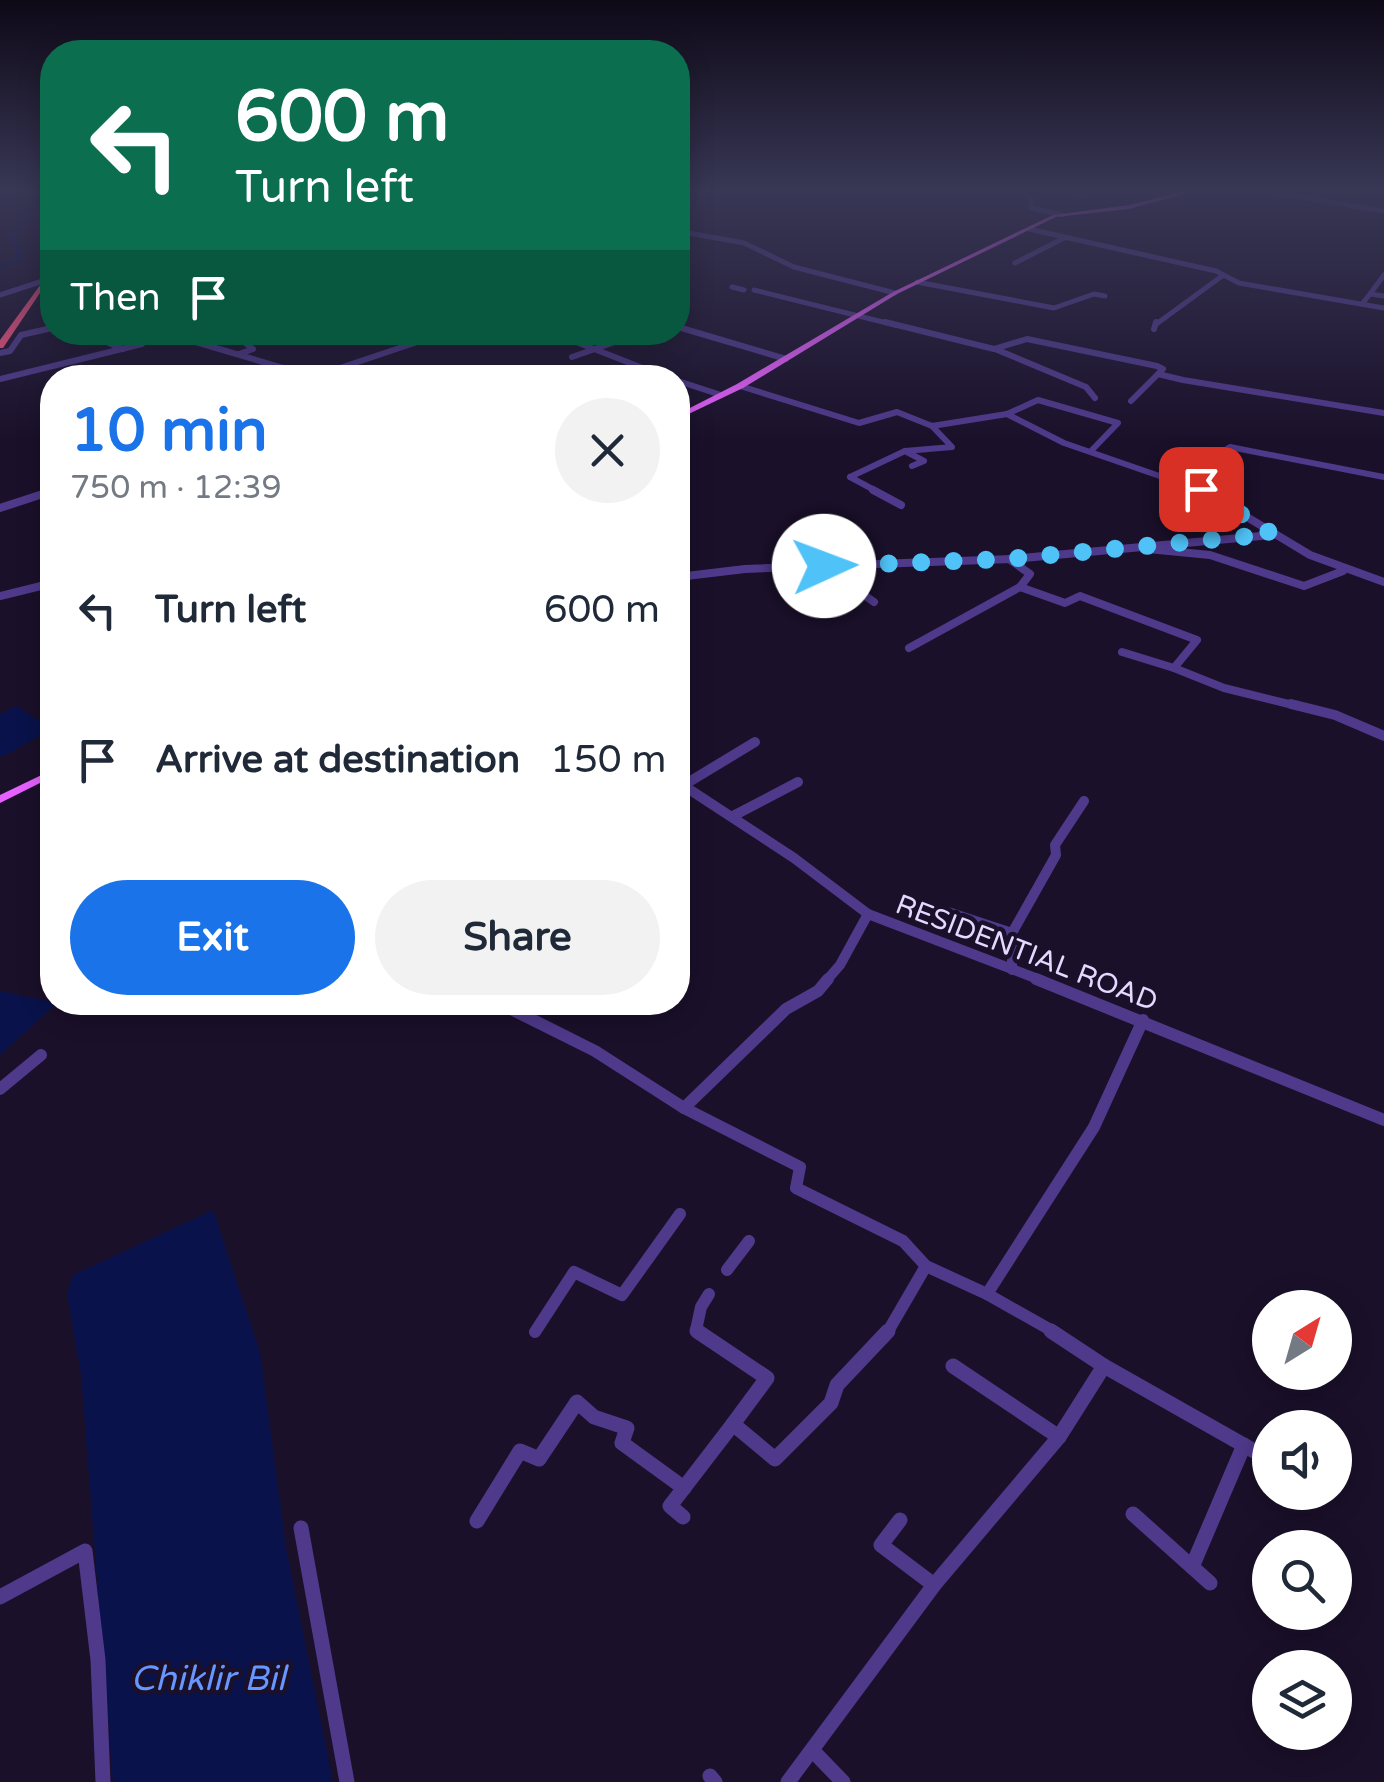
<!DOCTYPE html>
<meta charset="utf-8">
<style>
:root{--surface:#fff;--page:#f2f2f3;--text:#1f2937;--muted:#747a83;--accent:#1a73e8}
body{margin:0;font-family:"Varela Round",sans-serif;background:var(--page);color:var(--text);height:100vh;display:flex;flex-direction:column;font-size:38px;white-space:nowrap}
*{box-sizing:border-box;margin:0}
p{font-size:32px;color:var(--muted)}
.icon{flex:none;width:55px;height:55px;fill:none;stroke:currentColor;stroke-width:2;stroke-linecap:round;stroke-linejoin:round}
.map{position:relative;flex:1;overflow:hidden}
.details{position:absolute;left:40px;top:365px;width:650px;height:650px;display:flex;flex-direction:column;background:var(--surface);border-radius:40px;box-shadow:0 5px 25px #0003}
.details>*{flex:none}
.banner{position:absolute;left:40px;top:40px;width:650px;height:305px;border-radius:40px;box-shadow:0 5px 25px #0003;background:#0b6e4f;color:#fff;overflow:hidden}
.needle{width:65px;rotate:37deg}
.buttons{position:absolute;left:1252px;top:1290px;display:grid;gap:20px}
.buttons a{display:grid;place-items:center;width:100px;height:100px;border-radius:50%;background:var(--surface);box-shadow:0 5px 25px #0003;font-size:50px}
.pin{position:absolute;display:grid;place-items:center;width:85px;height:85px;color:#fff;margin:-42px;border-radius:20px;box-shadow:0 5px 15px #0006}
.me{position:absolute;width:110px;margin:-55px;rotate:88deg;stroke-linejoin:round;filter:drop-shadow(0 0 8px #0008)}
.turn{display:flex;align-items:center;gap:35px;height:210px;padding:0 30px;font-size:45px}
.turn .icon{width:130px;height:130px;stroke-width:2.5}
.turn b{display:block;font-size:70px;line-height:85px}
.then{display:flex;align-items:center;height:95px;padding:0 30px;background:#0003;gap:20px;font-size:38px}
.round{display:grid;place-items:center;flex:none;width:105px;height:105px;border-radius:52px;background:var(--page)}
.headline{display:flex;align-items:center;justify-content:space-between;height:170px;padding:0 30px}
h1{font-size:60px;font-weight:800;line-height:75px;color:var(--accent)}
.action{display:flex;gap:20px;margin-top:auto;padding:20px 30px}
.action a{flex:1;height:115px;border-radius:60px;background:var(--accent);color:#fff;font-size:40px;font-weight:800;line-height:115px;text-align:center}
.action a+a{background:var(--page);color:var(--text)}
ul{padding:0;list-style:none}
li{display:flex;align-items:center;gap:30px;height:150px;padding:0 30px}
li div{flex:1}
li b{display:block;font-size:38px}
li em{font-style:normal}
.map>svg:first-child{display:block}
.water{fill:#09124a}
.lines{fill:none;stroke-linecap:round;stroke-linejoin:round}
.river{fill:#09124a;fill-rule:evenodd}
.minor-far5{stroke:#4f398b;stroke-width:5}
.minor-far4{stroke:#4f398b;stroke-width:6}
.minor-far3{stroke:#4f398b;stroke-width:8}
.minor-far2{stroke:#4f398b;stroke-width:10}
.minor-far1{stroke:#4f398b;stroke-width:12}
.minor{stroke:#4f398b;stroke-width:15}
.major{fill:#e860ff;fill-rule:evenodd}
.highway{fill:#ff547f;fill-rule:evenodd}
.route{stroke:#4fc3f7;stroke-width:18;stroke-dasharray:0 32.4}
.labels{text-anchor:middle;stroke-width:9;stroke-linejoin:round;paint-order:stroke}
.street-label{font-size:28px;fill:#e6d9ff;stroke:#1a102a}
.near-water-label{font-size:35px;font-style:italic;fill:#6796ff;stroke:#1a102a}
</style>
<div class="map">
<svg width="1384" height="1782" viewBox="0 0 1384 1782">
<rect width="100%" height="100%" fill="#1a102a"/>
<!-- water -->
<g class="water">
<path d="M16,706l36,23 -48,27 -4,-1v-41z"/>
<path d="M0,991l57,12 -57,52z"/>
<path d="M213,1210l47,142 26,196 47,234h-220l-32,-407 -14,-81 6,-19z"/>
</g>
<g class="lines">
<!-- river -->
<path class="river" d="M52,193v4l-25,19 -12,19 8,23 -23,12v-4l17,-9 -8,-22 14,-21z"/>
<!-- minor-far5 -->
<g class="minor-far5">
<path d="M1021,192l10,6v10l32,7"/>
<path d="M1070,192l17,4"/>
<path d="M1270,192l114,19"/>
<path d="M1029,229l187,42 23,12 145,25"/>
<path d="M678,231l66,12 50,24 101,26"/>
<path d="M1015,263l49,-25"/>
<path d="M917,282l137,26 40,-14 11,2"/>
<path d="M732,287l12,3"/>
<path d="M754,290l141,35"/>
<path d="M1370,294l14,-19"/>
<path d="M0,295l52,-17"/>
<path d="M1362,304l8,-10 14,2"/>
<path d="M1155,325l67,-49"/>
</g>
<!-- minor-far4 -->
<g class="minor-far4">
<path d="M885,322l109,27 33,-10 130,27 6,3 -5,5 25,6 201,33"/>
<path d="M678,327l108,32"/>
<path d="M1154,329l2,-7"/>
<path d="M83,332l40,17"/>
<path d="M551,332l117,46"/>
<path d="M172,335l111,33 55,10"/>
<path d="M995,349l91,38 9,11"/>
<path d="M0,353l10,-2 11,-16 31,-7"/>
<path d="M239,354l14,-5 -9,-7 31,-10"/>
<path d="M572,357l71,-25"/>
<path d="M322,374l125,-42"/>
<path d="M0,379l142,-35 -12,-5 22,-7"/>
<path d="M678,381l43,14"/>
<path d="M740,386l119,37 38,-11 35,14 75,-12 57,29 142,49"/>
<path d="M1131,401l27,-27"/>
<path d="M1007,414l31,-14 80,23 -26,27"/>
<path d="M905,451l19,10 -12,5"/>
<path d="M850,477l55,-26 47,-4 -20,-21"/>
<path d="M850,477l28,15"/>
<path d="M1178,481l52,-34 154,30"/>
</g>
<!-- minor-far3 -->
<g class="minor-far3">
<path d="M873,490l28,15"/>
<path d="M1202,490l108,65 74,27"/>
<path d="M0,508l52,-17"/>
<path d="M1148,549l62,6 94,31 39,-15"/>
<path d="M824,567l50,35"/>
<path d="M678,577l67,-8 267,-10 261,-24"/>
<path d="M1020,587l45,16 15,-7 117,44 -23,28 -52,-16"/>
<path d="M0,596l49,-12 -2,-4 5,-2"/>
<path d="M909,648l111,-61 10,-13 -21,-15"/>
<path d="M1174,668l50,20 77,19"/>
</g>
<!-- minor-far2 -->
<g class="minor-far2">
<path d="M1291,704l44,11 49,21"/>
<path d="M678,782l116,76 74,56 175,67"/>
<path d="M684,785l71,-43"/>
<path d="M733,816l65,-34"/>
<path d="M948,912l64,21"/>
<path d="M1012,970v-37l44,-78 -1,-10 29,-44"/>
<path d="M826,981l14,-16 28,-51"/>
</g>
<!-- minor-far1 -->
<g class="minor-far1">
<path d="M1036,979l348,141"/>
<path d="M497,1002l98,49 89,57 116,59 -4,21 107,53 23,25 61,28"/>
<path d="M0,1089l41,-34"/>
<path d="M684,1108l102,-99 32,-18 10,-12"/>
<path d="M727,1270l22,-29"/>
<path d="M535,1332l39,-60 48,23 58,-81"/>
<path d="M700,1333l-4,-3 5,-23 8,-13"/>
<path d="M887,1333l39,-67"/>
<path d="M1056,1333l-69,-39 107,-167 49,-107"/>
</g>
<!-- minor -->
<g class="minor">
<path d="M697,1331l70,47 -34,46"/>
<path d="M953,1366l106,71"/>
<path d="M1104,1366l166,94"/>
<path d="M1133,1514l77,69"/>
<path d="M683,1517l-13,-11 63,-82 42,35 56,-56 6,-18 51,-54"/>
<path d="M900,1520l-19,25 53,40"/>
<path d="M477,1521l43,-70 19,8 38,-57 17,15 33,11 -5,15 62,45"/>
<path d="M301,1528l46,254"/>
<path d="M1192,1567l52,-122"/>
<path d="M0,1597l85,-46 13,109 5,122"/>
<path d="M813,1751l30,31"/>
<path d="M710,1776l5,6"/>
<path d="M788,1782l146,-197 125,-148 45,-71 -53,-35"/>
</g>
<!-- major -->
<g class="major">
<path d="M1181,192h10l-62,17 -73,8 -159,77 -154,94 -65,31v-5l59,-30 156,-92 160,-77 76,-10z"/>
<path d="M52,770v7l-52,26v-8z"/>
</g>
<!-- highway -->
<path class="highway" d="M52,269v6l-49,73h-3v-8z"/>
</g>
<!-- sky -->
<linearGradient id="sky" x2="0" y2="1"><stop stop-color="#0e0917"/><stop offset="0.43" stop-color="#383755"/><stop offset="1" stop-color="#383755" stop-opacity="0"/></linearGradient>
<rect width="1384" height="442" fill="url(#sky)"/>
<g class="lines">
<!-- route -->
<path class="route" d="M824,566l184,-7 264,-25 -71,-45"/>
</g>
<g class="labels">
<!-- street labels -->
<g class="street-label">
<text transform="translate(1027 952) rotate(21)" y="10">RESIDENTIAL ROAD</text>
</g>
<!-- near-water labels -->
<g class="near-water-label">
<text x="208" y="1690">Chiklir Bil</text>
</g>
</g>
</svg>
<div class="buttons">
<a><svg class="needle" viewBox="-14 -14 28 28"><path d="M0-13l5 13h-10z" fill="#e53935"/><path d="M0 13l5-13h-10z" fill="#747a83"/></svg></a>
<a><svg class="icon" aria-label="sound" viewBox="0 0 24 24"><path d="M4 9h4l5-4v14l-5-4H4zM17 9q2 3 0 6"/></svg></a>
<a><svg class="icon" aria-label="search" viewBox="0 0 24 24"><circle cx="10" cy="10" r="6"/><path d="M15 15l6 6"/></svg></a>
<a><svg class="icon" aria-label="layers" viewBox="0 0 24 24"><path d="M12 4l9 5-9 5-9-5zM3 14l9 5 9-5"/></svg></a>
</div>
<div class="pin" style="left:1201px;top:489px;background:#d93025"><svg class="icon" aria-label="arrive" viewBox="0 0 24 24"><path d="M6 21V4h12l-3 4 3 4H6"/></svg></div>
<svg class="me" style="left:824px;top:566px" viewBox="-20 -20 40 40"><circle r="19" fill="#fff"/><path d="M0-13L10 11 0 6-10 11z" fill="#4fc3f7"/></svg>
<div class="banner">
<div class="turn"><svg class="icon" aria-label="left" viewBox="0 0 24 24"><path d="M17 20v-9H6M10 6l-5 5 5 5"/></svg><div><b>600 m</b>Turn left</div></div>
<div class="then">Then<svg class="icon" aria-label="arrive" viewBox="0 0 24 24"><path d="M6 21V4h12l-3 4 3 4H6"/></svg></div>
</div>
<section class="details">
<div class="headline"><div><h1>10 min</h1><p>750 m · 12:39</p></div><a class="round"><svg class="icon" aria-label="close" viewBox="0 0 24 24"><path d="M6 6l12 12M18 6L6 18"/></svg></a></div>
<ul>
<li><svg class="icon" aria-label="left" viewBox="0 0 24 24"><path d="M17 20v-9H6M10 6l-5 5 5 5"/></svg><div><b>Turn left</b></div><em>600 m</em></li>
<li><svg class="icon" aria-label="arrive" viewBox="0 0 24 24"><path d="M6 21V4h12l-3 4 3 4H6"/></svg><div><b>Arrive at destination</b></div><em>150 m</em></li>
</ul>
<div class="action"><a>Exit</a><a>Share</a></div>
</section>
</div>
